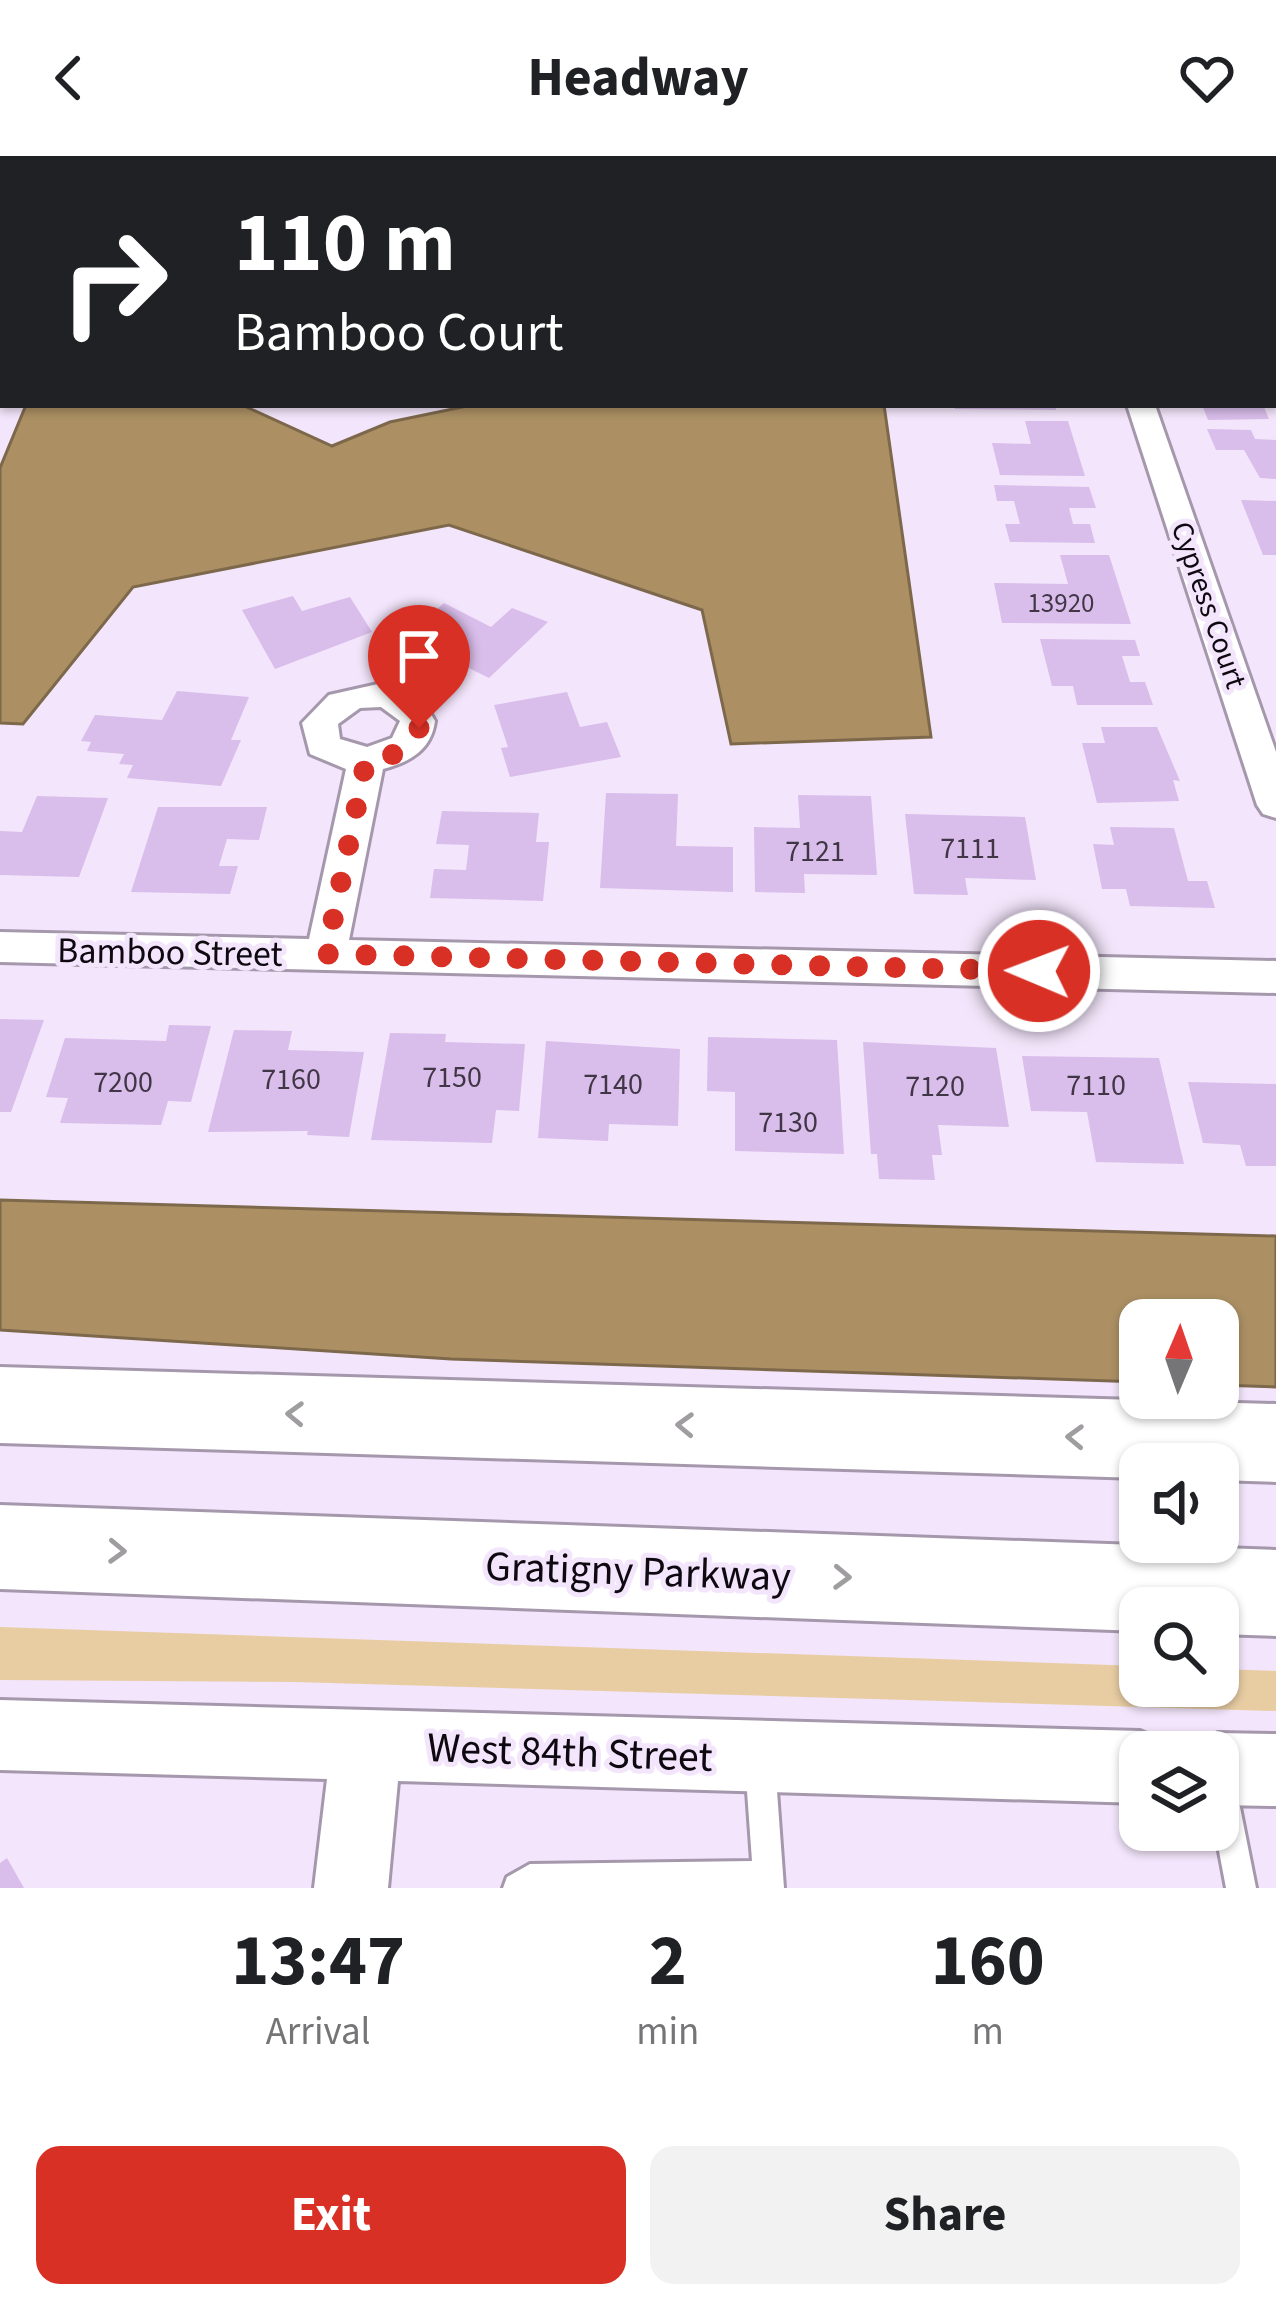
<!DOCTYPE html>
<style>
:root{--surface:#fff;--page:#f2f2f2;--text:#202124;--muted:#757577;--accent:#d93025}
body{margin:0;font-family:"Source Sans 3",sans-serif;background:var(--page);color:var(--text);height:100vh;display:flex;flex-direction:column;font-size:45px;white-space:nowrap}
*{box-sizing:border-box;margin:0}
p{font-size:39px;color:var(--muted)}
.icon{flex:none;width:66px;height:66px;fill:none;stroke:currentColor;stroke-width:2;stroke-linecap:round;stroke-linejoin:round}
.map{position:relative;height:1732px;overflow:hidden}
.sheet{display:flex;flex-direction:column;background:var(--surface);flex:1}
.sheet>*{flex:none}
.banner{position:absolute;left:0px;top:0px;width:1278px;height:252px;box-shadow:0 3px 9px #0004;background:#202124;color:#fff;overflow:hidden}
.needle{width:78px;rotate:2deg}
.tools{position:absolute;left:1119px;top:1143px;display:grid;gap:24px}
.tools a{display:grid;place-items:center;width:120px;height:120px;border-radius:24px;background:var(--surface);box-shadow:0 3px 9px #0004;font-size:60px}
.pin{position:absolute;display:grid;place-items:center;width:102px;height:102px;color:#fff;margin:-123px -51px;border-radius:50% 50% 50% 0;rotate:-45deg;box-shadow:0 0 12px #0007}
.pin .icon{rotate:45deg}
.me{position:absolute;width:132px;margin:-66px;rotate:271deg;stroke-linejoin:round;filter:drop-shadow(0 0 9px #0008)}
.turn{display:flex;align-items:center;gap:42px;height:252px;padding:0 36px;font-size:54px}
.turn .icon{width:156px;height:156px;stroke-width:2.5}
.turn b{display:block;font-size:84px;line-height:102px}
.eta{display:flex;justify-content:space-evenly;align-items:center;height:204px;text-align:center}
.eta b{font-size:72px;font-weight:700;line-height:84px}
.primary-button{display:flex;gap:24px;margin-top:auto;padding:24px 36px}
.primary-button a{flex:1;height:138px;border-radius:24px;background:var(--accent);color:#fff;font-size:48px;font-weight:700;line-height:138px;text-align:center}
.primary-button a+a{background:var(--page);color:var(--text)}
header{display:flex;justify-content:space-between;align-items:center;height:156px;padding:0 36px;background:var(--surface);font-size:54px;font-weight:700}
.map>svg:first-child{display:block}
.green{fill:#e8cda3}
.water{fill:#ac9064;stroke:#7d684b;stroke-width:3}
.building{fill:#d9bdea}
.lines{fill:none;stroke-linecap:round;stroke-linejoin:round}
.service-casing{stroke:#a598ac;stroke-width:6}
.minor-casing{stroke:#a598ac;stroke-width:6}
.tertiary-casing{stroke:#a598ac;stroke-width:6}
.motorway-casing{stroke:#a598ac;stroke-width:6}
.service{fill:#fff;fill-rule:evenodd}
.minor{fill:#fff;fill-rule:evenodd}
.tertiary{fill:#fff;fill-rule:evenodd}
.motorway{fill:#fff;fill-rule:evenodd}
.oneway{stroke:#9f9d9f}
.route{stroke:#d93025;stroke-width:21;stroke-dasharray:0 37.8}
.labels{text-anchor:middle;stroke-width:10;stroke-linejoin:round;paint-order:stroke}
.far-number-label{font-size:27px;fill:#413646}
.far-street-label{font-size:30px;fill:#0e0910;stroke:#f3e5fb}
.number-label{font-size:30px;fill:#413646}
.street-label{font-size:36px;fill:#0e0910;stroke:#f3e5fb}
.near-street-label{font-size:42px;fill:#0e0910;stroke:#f3e5fb}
</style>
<header><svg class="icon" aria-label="back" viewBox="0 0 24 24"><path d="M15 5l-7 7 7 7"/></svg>Headway<svg class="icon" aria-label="heart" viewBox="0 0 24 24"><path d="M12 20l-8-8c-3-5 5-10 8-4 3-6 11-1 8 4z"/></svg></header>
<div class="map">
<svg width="1276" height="1732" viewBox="0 0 1276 1732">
<rect width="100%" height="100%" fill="#f3e5fb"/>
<!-- green -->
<path class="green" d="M0,1471l1140,39v20h78v-17l58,2v40l-981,-29 -295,-2z"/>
<!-- water -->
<g class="water">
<path d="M26,249h216l90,41 58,-24 82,-17h412l47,332 -200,7 -29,-134 -253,-85 -316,62 -110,137 -23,-1v-255z"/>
<path d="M0,1044l1276,36v151l-58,-2v-65h-78v62l-689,-23 -451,-29z"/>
</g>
<!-- building -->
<g class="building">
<path d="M955,249h100l1,5 -101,-1z"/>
<path d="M1202,249h61l6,14 -61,1z"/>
<path d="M1025,265h43l17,55 -85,-1 -8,-32 39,1z"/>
<path d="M1207,273l44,1 4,9 21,1v39l-16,-1 -16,-28h-28z"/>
<path d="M994,329l95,2 7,21h-27l4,16h17l5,19 -85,-1 -5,-18h15l-6,-23h-17z"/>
<path d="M1241,344l35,1v54h-13z"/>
<path d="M1060,399h49l22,69 -129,-1 -8,-40 74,1z"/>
<path d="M293,440l9,15 48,-14 22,35 -97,37 -33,-59z"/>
<path d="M444,447l47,24 21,-19 36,14 -59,56 -83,-41z"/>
<path d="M1040,483l95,1 5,16h-18l8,26h15l8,23h-76l-4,-19h-21z"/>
<path d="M177,535l72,6 -18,43h10l-20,46 -94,-8 6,-13 -14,-1 5,-10 -37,-3 4,-9 -10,-1 14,-26 67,5z"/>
<path d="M567,536l13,35 27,-5 14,35 -111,20 -9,-29 7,-1 -14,-42z"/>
<path d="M1101,571h56l23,54 -7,-1 6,21 -82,2 -15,-60h23z"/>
<path d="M606,637l72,1 -2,52 57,1v45l-133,-4z"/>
<path d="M798,639l73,1 6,79 -73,-1 1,19 -50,-1 -1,-65 46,1z"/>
<path d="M37,640l71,2 -29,79 -79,-2v-44l22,1z"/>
<path d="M158,651h109l-8,33 -32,-1 -8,27h19l-8,28 -99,-2z"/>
<path d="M442,655l97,2 -3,29h13l-6,59 -113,-3 4,-29 32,1 3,-25 -33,-1z"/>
<path d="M905,658l120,3 11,63 -71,-2 3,17 -54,-1z"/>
<path d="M1110,671l64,1 14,53h19l8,27 -85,-2 -4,-17h-24l-9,-45 21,1z"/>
<path d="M0,863l44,1 -33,92h-11z"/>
<path d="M169,869l42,1 -20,76 -23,-1 -7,24 -101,-2 8,-25 -22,-1 19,-59 101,3z"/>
<path d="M234,874l58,1 -4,19 76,2 -15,85 -42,-2 1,-4 -100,1z"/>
<path d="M390,877l56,1 -1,8 80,2 -6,67 -23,-1 -4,33 -121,-3z"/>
<path d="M708,881l129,3 7,114 -109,-3v-59l-28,-1z"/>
<path d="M546,885l134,8 -2,77 -69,-2 -1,17 -70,-3z"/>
<path d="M863,886l133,6 13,79 -71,-2 4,30h-10l3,25 -56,-1 -2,-25h-6z"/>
<path d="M1022,900l137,2 25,106 -88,-2 -9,-50 -56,-1z"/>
<path d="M1188,926l88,2v82h-30l-6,-21 -37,-2z"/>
<path d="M7,1702l17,30h-24v-25z"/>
</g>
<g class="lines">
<!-- service casing -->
<g class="service-casing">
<g id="service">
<path d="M760,1592l10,5 5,10 9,125h-281l4,-11 23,-13 222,-3 -7,-98 5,-10z"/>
<path d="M1218,1601l10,5 5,10 23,116h-30l-11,-58h3z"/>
</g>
</g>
<!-- minor casing -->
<g class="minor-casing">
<g id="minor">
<path d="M49,0h28l2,3h-28z"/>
<path d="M1046,0h22l1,3h-22z"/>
<path d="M3,98v16l-3,1v-16z"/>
<path d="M1127,249h28l121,347v66l-13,-4 -6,-9z"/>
<path d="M378,528l44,15 13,22c-4,29 -25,41 -52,48l-34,171 927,21v32l-1276,-31v-30l309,7 37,-170 -36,-15 -8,-31 27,-28zM381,551l19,14 -8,17 -25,9 -27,-8 -2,-15 22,-16z"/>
</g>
</g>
<!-- tertiary casing -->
<g class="tertiary-casing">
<g id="tertiary">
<path d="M0,1544l1140,31 25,11 4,10h-29v51l-742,-22 -10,107h-74l13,-109 -327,-9z"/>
<path d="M1218,1577l58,1v72l-58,-1v-53h-29l4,-8z"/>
</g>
</g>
<!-- motorway casing -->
<g class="motorway-casing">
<g id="motorway">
<path d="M0,1211l1276,37v78l-58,-2v-16h-78v14l-1140,-35z"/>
<path d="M0,1349l1276,45v86l-58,-2v-26h-78v23l-1140,-42z"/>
</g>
</g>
<!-- service -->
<use href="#service" class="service"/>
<!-- minor -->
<use href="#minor" class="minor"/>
<!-- tertiary -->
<use href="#tertiary" class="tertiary"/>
<!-- motorway -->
<use href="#motorway" class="motorway"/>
</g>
<!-- one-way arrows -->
<defs><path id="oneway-chevron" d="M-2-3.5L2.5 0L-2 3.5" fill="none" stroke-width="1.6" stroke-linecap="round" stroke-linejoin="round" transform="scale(3)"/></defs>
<g class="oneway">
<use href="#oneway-chevron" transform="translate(295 1258) rotate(-178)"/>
<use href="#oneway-chevron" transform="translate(685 1269) rotate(-178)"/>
<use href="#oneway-chevron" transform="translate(1075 1281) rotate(-178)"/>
<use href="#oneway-chevron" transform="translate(117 1395) rotate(2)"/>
<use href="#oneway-chevron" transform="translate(842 1421) rotate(2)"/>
</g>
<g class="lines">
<!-- route -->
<path class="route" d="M419,572l-24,26 -29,7 -40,193 713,17"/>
</g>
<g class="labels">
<!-- far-number labels -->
<g class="far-number-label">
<text x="1061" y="456">13920</text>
</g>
<!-- far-street labels -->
<g class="far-street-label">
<text transform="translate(1209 449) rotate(71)" y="10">Cypress Court</text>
</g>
<!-- number labels -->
<g class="number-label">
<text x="970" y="702">7111</text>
<text x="815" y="705">7121</text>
<text x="452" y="931">7150</text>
<text x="291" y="933">7160</text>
<text x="123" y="936">7200</text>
<text x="613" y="938">7140</text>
<text x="1096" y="939">7110</text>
<text x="935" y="940">7120</text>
<text x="788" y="976">7130</text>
</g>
<!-- street labels -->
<g class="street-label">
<text transform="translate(170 795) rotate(1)" y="13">Bamboo Street</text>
</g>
<!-- near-street labels -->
<g class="near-street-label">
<text transform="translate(638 1414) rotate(2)" y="15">Gratigny Parkway</text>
<text transform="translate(570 1595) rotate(2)" y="15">West 84th Street</text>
</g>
</g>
</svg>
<div class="tools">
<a><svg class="needle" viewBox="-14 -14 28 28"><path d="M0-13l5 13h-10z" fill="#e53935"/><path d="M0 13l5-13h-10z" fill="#757577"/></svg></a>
<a><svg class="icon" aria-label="sound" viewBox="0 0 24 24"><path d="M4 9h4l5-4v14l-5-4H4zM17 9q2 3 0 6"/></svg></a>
<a><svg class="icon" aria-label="search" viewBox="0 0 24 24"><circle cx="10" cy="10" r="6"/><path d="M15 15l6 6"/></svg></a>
<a><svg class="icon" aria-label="layers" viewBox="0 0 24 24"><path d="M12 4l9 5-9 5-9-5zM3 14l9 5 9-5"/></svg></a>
</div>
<div class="pin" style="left:419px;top:572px;background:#d93025"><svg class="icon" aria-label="arrive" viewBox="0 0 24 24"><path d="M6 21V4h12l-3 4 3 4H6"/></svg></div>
<svg class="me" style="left:1039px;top:815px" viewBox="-20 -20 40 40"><circle r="17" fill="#d93025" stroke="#fff" stroke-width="3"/><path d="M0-11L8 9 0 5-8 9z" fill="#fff"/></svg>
<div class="banner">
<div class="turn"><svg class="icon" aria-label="right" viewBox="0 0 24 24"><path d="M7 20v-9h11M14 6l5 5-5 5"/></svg><div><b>110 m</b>Bamboo Court</div></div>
</div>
</div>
<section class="sheet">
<div class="eta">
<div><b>13:47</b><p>Arrival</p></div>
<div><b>2</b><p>min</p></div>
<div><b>160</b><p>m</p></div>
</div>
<div class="primary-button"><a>Exit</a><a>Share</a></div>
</section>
